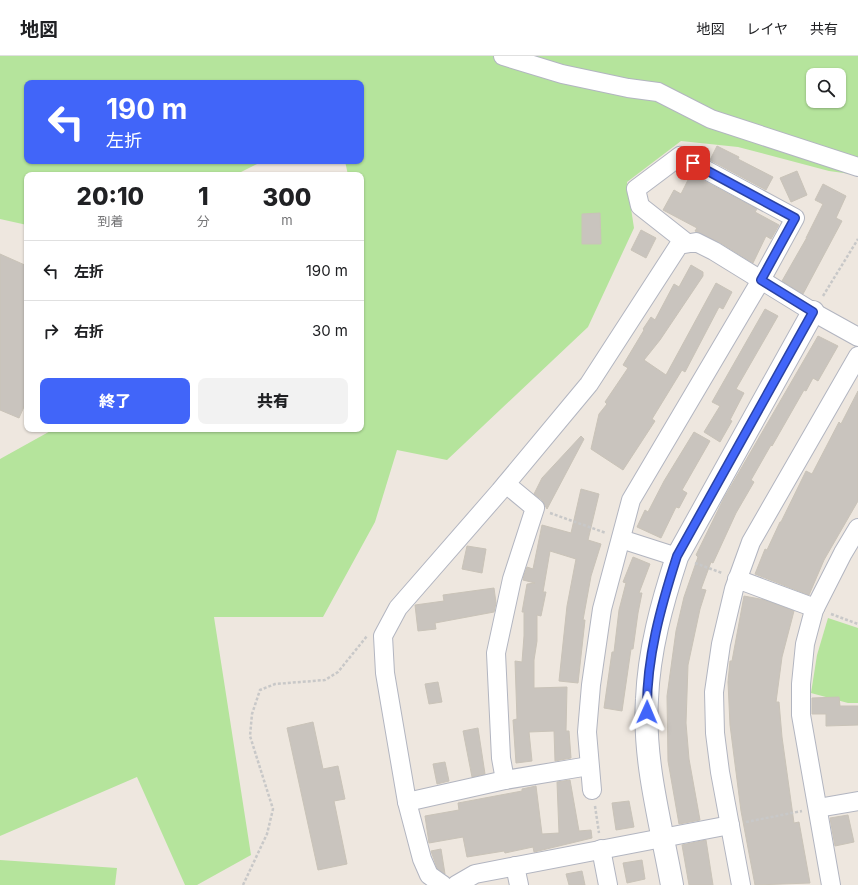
<!DOCTYPE html>
<html lang="ja">
<meta charset="utf-8">
<style>
:root{--surface:#fff;--page:#f2f2f2;--text:#202124;--muted:#757577;--line:#e0e0e0;--accent:#4165f9}
body{margin:0;font-family:Inter,"Noto Sans JP",sans-serif;background:var(--page);color:var(--text);height:100vh;display:flex;flex-direction:column;font-size:15px;white-space:nowrap}
*{box-sizing:border-box;margin:0}
p{font-size:13px;color:var(--muted)}
.icon{flex:none;width:22px;height:22px;fill:none;stroke:currentColor;stroke-width:2;stroke-linecap:round;stroke-linejoin:round}
.map{position:relative;flex:1;overflow:hidden}
.side{position:absolute;left:24px;top:116px;width:340px;height:260px;display:flex;flex-direction:column;background:var(--surface);border-radius:8px;box-shadow:0 1px 3px #0004}
.side>*{flex:none}
.hud{position:absolute;left:24px;top:24px;width:340px;height:84px;border-radius:8px;box-shadow:0 1px 3px #0004;background:#4165f9;color:#fff;overflow:hidden}
.controls{position:absolute;left:806px;top:12px;display:grid;gap:8px}
.controls a{display:grid;place-items:center;width:40px;height:40px;border-radius:8px;background:var(--surface);box-shadow:0 1px 3px #0004;font-size:20px}
.pin{position:absolute;display:grid;place-items:center;width:34px;height:34px;color:#fff;margin:-17px;border-radius:8px;box-shadow:0 2px 6px #0006}
.me{position:absolute;width:44px;margin:-22px;rotate:1deg;stroke-linejoin:round;filter:drop-shadow(0 0 3px #0008)}
.turn{display:flex;align-items:center;gap:14px;height:84px;padding:0 16px;font-size:18px}
.turn .icon{width:52px;height:52px;stroke-width:2.5}
.turn b{display:block;font-size:28px;line-height:34px}
.eta{display:flex;justify-content:space-evenly;align-items:center;height:68px;text-align:center}
.eta b{font-size:24px;font-weight:800;line-height:28px}
.primary-button{display:flex;gap:8px;margin-top:auto;padding:8px 16px}
.primary-button a{flex:1;height:46px;border-radius:8px;background:var(--accent);color:#fff;font-size:16px;font-weight:800;line-height:46px;text-align:center}
.primary-button a+a{background:var(--page);color:var(--text)}
ul{padding:0;list-style:none}
li{display:flex;align-items:center;gap:12px;height:60px;padding:0 16px;border-top:1px solid var(--line)}
li div{flex:1}
li b{display:block;font-size:15px}
li em{font-style:normal}
header{display:flex;align-items:center;gap:24px;box-sizing:border-box;height:56px;padding:0 20px;background:var(--surface);border-bottom:1px solid var(--line)}
header strong{font-size:19px}
nav{display:flex;gap:22px;margin-inline-start:auto;font-size:14px}
.map>svg:first-child{display:block}
.green{fill:#b5e49c;fill-rule:evenodd}
.building{fill:#c9c4be;stroke:#c9c3b8}
.lines{fill:none;stroke-linecap:round;stroke-linejoin:round}
.street-casing{stroke:#b2b5c0;stroke-width:20}
.secondary-casing{stroke:#b2b5c0;stroke-width:24}
.path{stroke:#c8c8c8;stroke-width:2.5;stroke-dasharray:3 2;stroke-linecap:butt}
.street{stroke:#fff;stroke-width:18}
.secondary{stroke:#fff;stroke-width:22}
.route-casing{stroke:#2a42a2;stroke-width:10}
.route{stroke:#4165f9;stroke-width:7}
</style>
<header>
<strong>地図</strong>
<nav><a>地図</a><a>レイヤ</a><a>共有</a></nav>
</header>
<div class="map">
<svg width="858" height="829" viewBox="0 0 858 829">
<rect width="100%" height="100%" fill="#eee7df"/>
<!-- green -->
<g class="green">
<path d="M0,0h858v119l-29,-4 -91,-24 -57,-6 -54,41 7,46 -46,99 -141,133 -50,-10 -22,72 -52,95h-109l37,238 -54,30h-12l-48,-108 -137,59v-377l54,-30h307v-254h-13l-3,-14h16v-78h-334v78h236l-28,14h-208v50l-27,-6zM813,19h26v26h-26z"/>
<path d="M828,562l30,10v75h-10l-37,-10 6,-38z"/>
<path d="M0,804l117,8 -2,17h-115z"/>
</g>
<!-- building -->
<g class="building">
<path d="M717,90l22,11 -1,2 35,18 -7,13 -56,-30z"/>
<path d="M797,115l10,24 -16,7 -11,-24z"/>
<path d="M691,118l66,35 -2,3 24,13 -8,14 -5,-3 -13,27 -34,-21 -24,-11 2,-3 -34,-18 11,-20 7,4z"/>
<path d="M823,128l23,12 -10,22 6,3 -39,73 -21,-13 24,-42 1,1 -1,-2 17,-34 -8,-4z"/>
<path d="M600,157l1,31h-19v-30z"/>
<path d="M641,174l15,8 -10,20 -15,-8z"/>
<path d="M0,198l27,12v134l-8,18 -19,-8z"/>
<path d="M691,209l12,7v4l-43,64 -16,20 22,15 50,-92 16,9 -9,17 -4,-2 -34,65 -3,-2 -30,49 3,2 -32,49 -32,-21 8,-35 8,-10 -2,-2 23,-34 -5,-3 21,-35 -1,-1 8,-12 4,3 19,-36 5,3z"/>
<path d="M765,253l13,7 -42,73 8,4 -14,27 2,1 -12,21 -16,-10 16,-26 -8,-4z"/>
<path d="M818,280l20,10 -20,35 -5,-3 -7,13 -2,-1 -32,56 -1,-1 -20,35 3,2 -18,31 -23,50 -2,-1 -10,27 5,1 -6,19 -12,56 -2,58 3,36 11,61 -21,4 -11,-63 -1,-65 9,-65 8,-34 14,-40 -2,-2 28,-57z"/>
<path d="M858,335v110l-34,59 -15,35 -54,-21 10,-25 2,1 13,-28h1l25,-51 6,3 27,-52 2,2z"/>
<path d="M694,376l16,9 -28,49 5,3 -8,15 -3,-1 -15,31 -24,-11 8,-17 3,2 16,-31z"/>
<path d="M581,380l3,3 -37,70 -5,-9 -8,-6 8,-16z"/>
<path d="M581,433l18,5 -11,46 13,4 -10,32 -8,44h2l-7,63 -19,-2 8,-75 9,-47 -26,-8 -7,41h3l-5,24 -4,-1v26l-3,19v28l33,-1 -1,44h3l2,27 -16,3 -1,-30 -25,1 3,29 -16,2 -3,-43 4,-1 -2,-58 7,1 2,-26v-24h-2l5,-28 8,-1 -12,-3 1,-5 3,-8 6,2 9,-44 29,8z"/>
<path d="M467,490l19,3 -4,24 -20,-4z"/>
<path d="M633,501l17,7 -11,29h3l-4,20 -5,36h-2l-9,62 -18,-3 8,-56h2l5,-42 7,-27 -3,-1z"/>
<path d="M494,532l2,15 -2,9 -59,11 1,6 -18,2 -3,-26 29,-4 -1,-6z"/>
<path d="M744,540l21,4 29,11 -12,46 -6,45h3l3,35 12,86 5,-1 11,61 -55,2 -14,-74 -11,-86 -2,-43 2,-21h2z"/>
<path d="M438,626l4,20 -13,2 -4,-20z"/>
<path d="M839,641l1,9h18v19l-32,1v-12h-14v-16z"/>
<path d="M313,666l10,47 15,-3 7,33 -11,2 13,63 -29,6 -31,-142z"/>
<path d="M478,672l7,46 -13,3 -9,-46z"/>
<path d="M445,706l4,19 -12,3 -4,-20z"/>
<path d="M570,724l9,51 12,-1 1,8 -58,14 -1,-5 -28,6 -1,-2 -37,6 -4,-20 -34,6 -4,-27 34,-6 -1,-7 64,-12v-2l14,-3 6,48 17,-1 -2,-51z"/>
<path d="M629,745l5,26 -18,3 -4,-27z"/>
<path d="M848,759l6,27 -19,4 -5,-28z"/>
<path d="M706,784l7,45h-24l-7,-40z"/>
<path d="M441,793l4,25 -8,-6 -6,-17z"/>
<path d="M642,804l3,19 -18,4 -4,-20z"/>
<path d="M582,815l3,14h-16l-3,-11z"/>
</g>
<g class="lines">
<!-- street casing -->
<g class="street-casing">
<g id="street">
<path d="M503,0l59,18 66,14 30,4 53,27 147,48"/>
<path d="M621,483l56,18"/>
<path d="M737,523l78,29"/>
<path d="M505,724l-4,-22 -5,-105 16,-74 23,-71 -29,-24"/>
<path d="M592,734l-5,-58 4,-47 11,-76 29,-109 130,-220 34,-62 -115,-62 -44,33 4,17 47,37"/>
<path d="M407,746l98,-22 84,-14"/>
<path d="M818,752l40,-7"/>
<path d="M601,793l7,36"/>
<path d="M515,810l4,19"/>
<path d="M443,829l-14,-10 -7,-16 -15,-57 -22,-129 -2,-37 15,-28 102,-117 89,-107 90,-139 17,-3 18,9 99,61 45,25"/>
<path d="M456,829l19,-11 255,-49"/>
<path d="M741,829l-21,-113 -5,-39 -1,-41 7,-48 13,-55 17,-47 107,-186"/>
<path d="M831,829l-30,-170v-31l4,-40 9,-34 29,-57 15,-25"/>
</g>
</g>
<!-- secondary casing -->
<g class="secondary-casing">
<path id="secondary" d="M672,829c-11,-61 -29,-124 -25,-186 2,-49 15,-96 30,-142l136,-245"/>
</g>
<!-- path -->
<g class="path">
<path d="M823,240l35,-57"/>
<path d="M550,457l56,20"/>
<path d="M695,507l27,10"/>
<path d="M831,558l27,10"/>
<path d="M595,750l4,27"/>
<path d="M746,766l56,-11"/>
<path d="M243,829l24,-51 6,-25 -23,-73 2,-22 8,-24 15,-6 50,-4 13,-8 29,-36"/>
</g>
<!-- street -->
<use href="#street" class="street"/>
<!-- secondary -->
<use href="#secondary" class="secondary"/>
</g>
<g class="lines">
<!-- route casing -->
<g class="route-casing">
<path id="route" d="M647,656c-1,-53 14,-106 30,-156l136,-244 -52,-32 34,-62 -102,-55"/>
</g>
<!-- route -->
<use href="#route" class="route"/>
</g>
</svg>
<div class="controls">
<a><svg class="icon" aria-label="search" viewBox="0 0 24 24"><circle cx="10" cy="10" r="6"/><path d="M15 15l6 6"/></svg></a>
</div>
<div class="pin" style="left:693px;top:107px;background:#d93025"><svg class="icon" aria-label="arrive" viewBox="0 0 24 24"><path d="M6 21V4h12l-3 4 3 4H6"/></svg></div>
<svg class="me" style="left:647px;top:656px" viewBox="-20 -20 40 40"><path d="M0-17L14 15 0 8-14 15z" fill="#4165f9" stroke="#fff" stroke-width="4"/></svg>
<div class="hud">
<div class="turn"><svg class="icon" aria-label="left" viewBox="0 0 24 24"><path d="M17 20v-9H6M10 6l-5 5 5 5"/></svg><div><b>190 m</b>左折</div></div>
</div>
<section class="side">
<div class="eta">
<div><b>20:10</b><p>到着</p></div>
<div><b>1</b><p>分</p></div>
<div><b>300</b><p>m</p></div>
</div>
<ul>
<li><svg class="icon" aria-label="left" viewBox="0 0 24 24"><path d="M17 20v-9H6M10 6l-5 5 5 5"/></svg><div><b>左折</b></div><em>190 m</em></li>
<li><svg class="icon" aria-label="right" viewBox="0 0 24 24"><path d="M7 20v-9h11M14 6l5 5-5 5"/></svg><div><b>右折</b></div><em>30 m</em></li>
</ul>
<div class="primary-button"><a>終了</a><a>共有</a></div>
</section>
</div>
